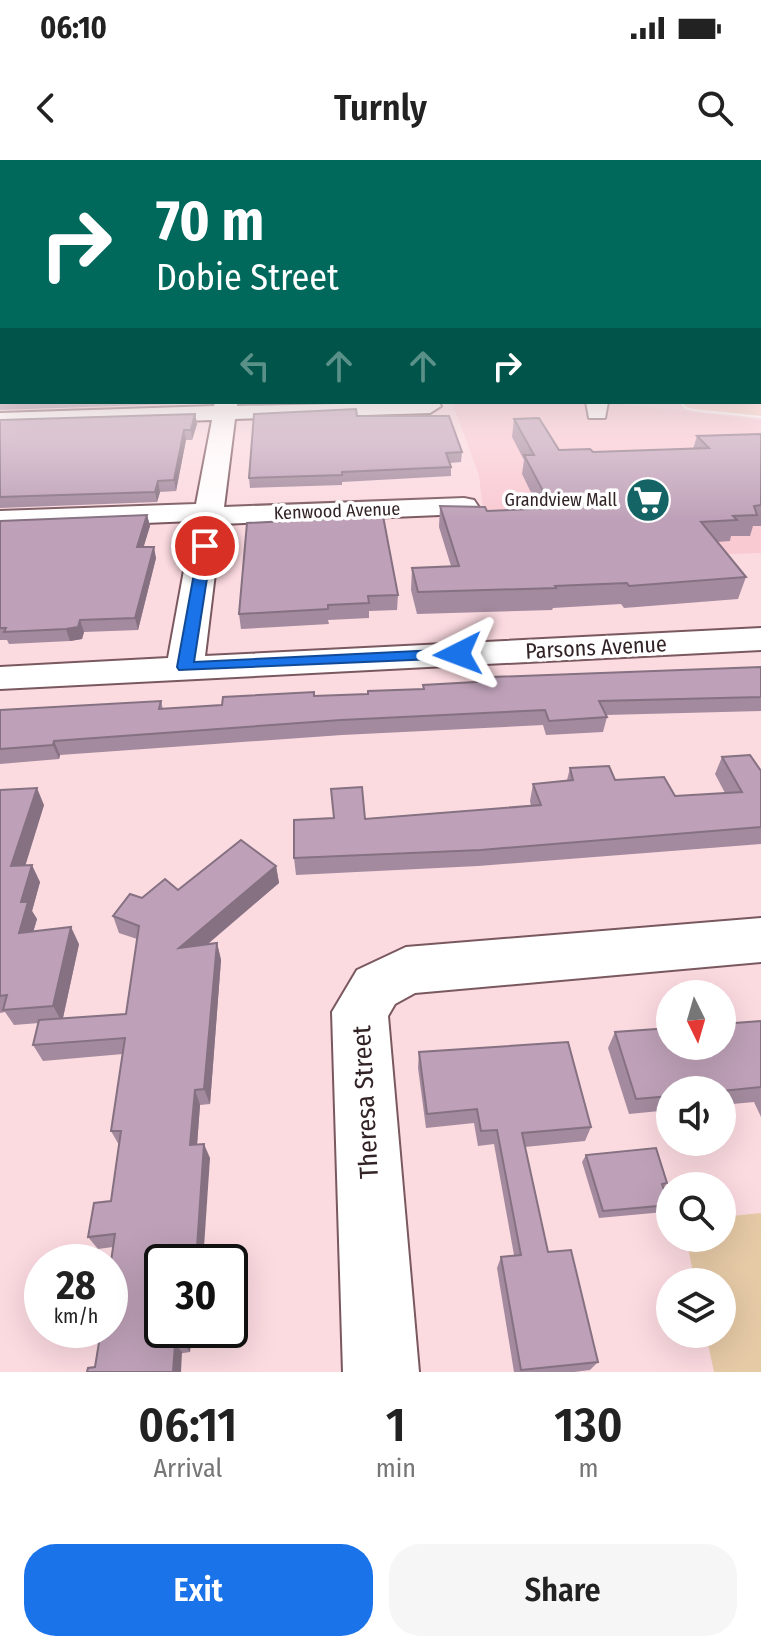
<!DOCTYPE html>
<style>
:root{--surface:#fff;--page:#f6f6f6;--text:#222;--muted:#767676;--accent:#1a73e8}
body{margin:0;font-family:"Fira Sans Condensed",sans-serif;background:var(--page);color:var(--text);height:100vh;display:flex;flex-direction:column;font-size:30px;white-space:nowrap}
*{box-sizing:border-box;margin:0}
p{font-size:26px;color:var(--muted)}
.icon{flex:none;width:44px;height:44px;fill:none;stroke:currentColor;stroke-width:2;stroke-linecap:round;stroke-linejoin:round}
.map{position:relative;height:1212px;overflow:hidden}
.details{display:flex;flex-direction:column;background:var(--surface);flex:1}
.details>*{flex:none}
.hud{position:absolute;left:0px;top:0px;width:762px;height:244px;box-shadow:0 8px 32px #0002;background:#00695c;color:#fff;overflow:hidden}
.needle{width:52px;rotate:175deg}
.tools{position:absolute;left:656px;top:820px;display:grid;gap:16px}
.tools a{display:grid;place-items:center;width:80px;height:80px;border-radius:50%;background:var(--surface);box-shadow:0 8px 32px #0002;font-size:40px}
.speed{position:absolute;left:24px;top:1084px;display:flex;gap:16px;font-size:40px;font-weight:700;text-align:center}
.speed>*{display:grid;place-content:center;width:104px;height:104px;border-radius:50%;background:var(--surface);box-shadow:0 8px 32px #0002;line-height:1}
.speed small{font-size:20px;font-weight:400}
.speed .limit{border:4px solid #111;border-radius:12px;background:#fff;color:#111}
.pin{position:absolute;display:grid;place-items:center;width:68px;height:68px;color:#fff;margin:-34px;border:4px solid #fff;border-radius:50%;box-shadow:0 2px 8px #0007}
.me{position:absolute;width:88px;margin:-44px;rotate:267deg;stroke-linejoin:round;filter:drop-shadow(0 0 6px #0008)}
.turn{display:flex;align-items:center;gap:28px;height:168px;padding:0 24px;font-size:36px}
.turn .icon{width:104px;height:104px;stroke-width:2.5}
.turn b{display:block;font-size:56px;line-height:68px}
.lanes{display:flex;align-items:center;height:76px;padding:0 24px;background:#0003;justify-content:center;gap:40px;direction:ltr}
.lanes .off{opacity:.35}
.eta{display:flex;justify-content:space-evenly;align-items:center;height:136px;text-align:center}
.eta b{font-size:48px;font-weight:600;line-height:56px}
.action{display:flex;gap:16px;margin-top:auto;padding:16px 24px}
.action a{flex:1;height:92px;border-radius:32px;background:var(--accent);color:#fff;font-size:32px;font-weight:600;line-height:92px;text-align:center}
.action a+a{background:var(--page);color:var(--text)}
.status{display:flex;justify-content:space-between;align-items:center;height:56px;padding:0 40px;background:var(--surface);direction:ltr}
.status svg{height:22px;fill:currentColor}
header{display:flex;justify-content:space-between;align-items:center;height:104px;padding:0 24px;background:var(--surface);font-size:36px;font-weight:600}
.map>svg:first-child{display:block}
.built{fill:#facad3}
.green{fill:#e6caa6}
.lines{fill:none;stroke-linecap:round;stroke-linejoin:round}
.minor-casing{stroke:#7a585f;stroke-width:4}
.major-casing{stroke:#fff;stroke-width:4}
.minor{fill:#fff;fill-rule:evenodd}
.major{fill:#fdd3c5;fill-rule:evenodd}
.wall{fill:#a38a9e}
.shaded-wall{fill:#857181}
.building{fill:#bea1b8;stroke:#857181;stroke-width:2}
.route{fill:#1a73e8;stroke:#114b97;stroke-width:2}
.labels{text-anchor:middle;stroke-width:7;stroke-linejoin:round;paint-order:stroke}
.far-poi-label{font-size:18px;fill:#322326;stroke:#fff;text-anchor:end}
.far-street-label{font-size:18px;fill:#322326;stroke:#fff}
.street-label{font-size:22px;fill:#322326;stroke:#fff}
.near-street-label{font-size:26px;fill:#322326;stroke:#fff}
</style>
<div class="status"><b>06:10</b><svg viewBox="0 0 49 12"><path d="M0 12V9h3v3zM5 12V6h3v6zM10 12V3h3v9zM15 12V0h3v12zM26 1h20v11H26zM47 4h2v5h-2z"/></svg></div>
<header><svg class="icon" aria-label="back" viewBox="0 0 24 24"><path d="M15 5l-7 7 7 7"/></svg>Turnly<svg class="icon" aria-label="search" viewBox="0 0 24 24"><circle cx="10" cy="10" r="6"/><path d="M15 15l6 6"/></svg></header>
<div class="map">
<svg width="761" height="1212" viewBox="0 0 761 1212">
<rect width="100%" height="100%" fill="#fbdae0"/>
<!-- built -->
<path class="built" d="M452,242h150l159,18v133l-256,9 -23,-60 -3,-27z"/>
<!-- green -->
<path class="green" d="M761,1053v159h-47l-8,-38h16v-52h-27l-9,-44h36v-21z"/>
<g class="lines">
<!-- minor casing -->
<g class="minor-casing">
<g id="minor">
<rect x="0" y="190" width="2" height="9"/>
<path d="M215,242h22v4l201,-4 3,4 -11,7 -195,6 -11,88 240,-9 10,2 4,6 -4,6 -10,2 -243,10 -16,132 556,-28v22l-761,39v-22l168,-9 25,-137 -193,8v-18l196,-7 16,-84 -212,7v-14l214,-7z"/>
<path d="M586,242h22l-3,16h-16z"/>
<path d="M761,758v44l-346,31 -20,11 -7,12 31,356h-76l-11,-360 25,-42 49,-23z"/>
</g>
</g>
<!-- major casing -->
<g class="major-casing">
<path id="major" d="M682,242h79v14l-67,-7 -8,-2z"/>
</g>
<!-- minor -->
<use href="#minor" class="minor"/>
<!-- major -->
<use href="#major" class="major"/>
</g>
<!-- wall -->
<g class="wall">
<path d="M0,197h2v45h199v1l-201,7z"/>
<path d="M195,254l2,10 -5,16h-6l-10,51 -16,1 -3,10 -157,6v-88z"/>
<path d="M357,256l105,36 -1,10 -11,1 1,4v9l-109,6v3l-92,3 -1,-10z"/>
<path d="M514,259l45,31 34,2 100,-3 4,-13 64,-2v92h-8l-3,10h-19l-1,5 -13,1 29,35 -8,22 -114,9 -3,-4 -68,4 -1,2 -135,4 -6,-24 1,-22 39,-2 -12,-39 1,-21 47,5 52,-2 -17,-35 2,-14 -12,-23z"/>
<path d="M147,355l3,11 -7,21 13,11 -18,72 -54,2 -2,7 -12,2 -61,3 -2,-4h-7v-119z"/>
<path d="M247,363l151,72 -1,15 -28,1v7l-41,2 1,4 -88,5 -2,-15z"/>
<path d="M761,507v44l-155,4 1,2 -4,15 -57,3 -3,-10 -201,10 -282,20 -1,4 -59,5v-54l161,-9 2,8 59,-4 93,-9 53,-2 55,-5v-4l68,-4 1,-4z"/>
<path d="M722,597l39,14v73l-283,22 -182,9 -2,-17 71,-39 166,-13 -1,-5 3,-17 34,-4 3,-12 105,28 50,-3 -10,-19z"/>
<path d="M0,630l44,15 -19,60 15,17 -8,29 5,8 -4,13 46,12 -16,74 63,-4 11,-75 -18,-6 -6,-17 29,-18 134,-32 3,17 -71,61 9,-1 4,17 -11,144 -10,1 -3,40 13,13 -48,172h30l-2,22 -95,15 18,-120 -15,2 -10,-12 23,-36 8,-56 -8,-14 12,-77 -80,7 -10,-16 6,-22 -25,2 -9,-13 -5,1z"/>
<path d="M761,861v96l-7,-15 -32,3v-15h-52v20l-41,4 -21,-66 7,-16z"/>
<path d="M419,892l172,75 -6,14 -60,6 23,105 50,110 -8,8 -16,2h-60l-17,-104 4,-11 13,-2 -20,-111 -16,2 -4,-23 -48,5 -8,-60z"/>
<path d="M586,995l81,28 -3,5 5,17 -5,7 -65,6 -17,-56z"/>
</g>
<!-- shaded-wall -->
<g class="shaded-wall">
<path d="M195,254l2,10 -5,16 -1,-10z"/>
<path d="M184,270l2,10 -10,51 -2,-11z"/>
<path d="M158,321l2,11 -3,10 -2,-10z"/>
<path d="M147,355l3,11 -10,33 -3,-12z"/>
<path d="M154,387l2,11 -18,72 -3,-12z"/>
<path d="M80,460l4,12 -2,7 -12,2 -4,-12z"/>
<path d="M54,581l6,14 -1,4 -6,-14z"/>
<path d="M37,628l7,17 -24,78 -9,-17z"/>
<path d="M32,705l8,17 -8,29 5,8 -9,31 -9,-17 2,-31z"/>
<path d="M276,706l3,17 -95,81 -5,-16z"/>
<path d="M71,767l8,17 -17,78 -9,-16z"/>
<path d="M217,783l4,17 -11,144 -6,-15z"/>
<path d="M195,930l5,15 -4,54 -6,-14z"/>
<path d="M204,984l6,14 -7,104h-7z"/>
<path d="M184,1170h8l-2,22 -7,-9z"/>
<path d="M175,1184l7,8 -1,20h-8z"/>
</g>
<!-- building -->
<g class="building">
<rect x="760" y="190" width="1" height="38"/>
<rect x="0" y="197" width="2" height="43"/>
<path d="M356,249l1,7h92l13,36 -16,1 5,14 -109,5v3l-93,3 5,-64z"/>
<path d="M195,254l-4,16h-7l-10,50 -16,1 -3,11 -155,5v-77z"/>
<path d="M539,258l20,32 31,-1 3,3 116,-4 -12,-12 64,-2v71l-7,1 3,9 -24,1 4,4 -36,2 45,55 -117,9 -2,-3 -72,3 1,2 -138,4 -6,-24 47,-2 -19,-60 45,1 2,4 65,-3 -28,-53h10l-20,-36z"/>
<path d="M147,355l-10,32h17l-19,71 -55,2 -2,7 -12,2 -62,3 2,-4h-6v-107z"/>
<path d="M383,356l15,79 -30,1 1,7 -41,2v4l-89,5 8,-91z"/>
<path d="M761,507v30l-162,4 8,16 -58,4 -4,-11 -204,10 -287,21 -1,4 -53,4v-39l161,-9 -2,8 63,-4 1,-8 91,-5v4l54,-2v-3l56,-2 -1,-4 70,-4 -1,-4z"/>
<path d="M750,595l11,16v56l-280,23 -187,8v-38l40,-2 -3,-29 31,-2 3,32 176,-14 -8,-21 40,-4 -3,-12 39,-2 6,14 49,-3 11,19 67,-4 -20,-35z"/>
<path d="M37,628l-26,78 21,-1 -11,37h7l-9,31 52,-6 -18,79 -50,4 4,-15 -7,1v-206z"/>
<path d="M241,680l35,26 -97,82 38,-5 -13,146 -9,1 -5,55 14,-1 -8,118h-34v68h22l-1,13 -8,1 -2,28h-86l1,-4 7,-1 6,-37h9v-62l5,-34 -27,3 6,-34 17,-2 10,-70h-10l14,-93 -92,7 6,-25 87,-6 13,-88 -26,-10 17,-22 12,4 23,-19 13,11z"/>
<path d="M761,861v66l-39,4v-1h-52v6l-34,3 -21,-67 55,-4v18h52v-22z"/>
<path d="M568,882l23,85 -69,6 26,119 23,-2 27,112 -77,8 -20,-113 20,-2 -24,-125 -16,1 -4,-22 -50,5 -8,-62z"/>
<path d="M656,988l11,35 -5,1 7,21 -66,6 -17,-56z"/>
</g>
<!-- sky -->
<linearGradient id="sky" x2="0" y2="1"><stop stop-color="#97b0e8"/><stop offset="0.53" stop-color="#fdeef1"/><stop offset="1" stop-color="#fdeef1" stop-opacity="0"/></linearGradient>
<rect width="761" height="360" fill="url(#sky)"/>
<!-- route -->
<path class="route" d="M205,383l7,3 -18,116 264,-13 8,5 -8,4 -279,12 -2,-3 22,-121z"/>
<!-- icons -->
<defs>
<g id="supermarket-disc" transform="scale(2.3)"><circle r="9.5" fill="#146466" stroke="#fff"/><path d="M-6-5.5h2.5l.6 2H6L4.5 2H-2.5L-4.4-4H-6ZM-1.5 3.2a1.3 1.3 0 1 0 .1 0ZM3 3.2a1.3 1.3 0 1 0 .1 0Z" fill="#fff"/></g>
</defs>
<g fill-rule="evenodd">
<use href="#supermarket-disc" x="648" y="340"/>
</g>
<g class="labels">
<!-- far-poi labels -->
<g class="far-poi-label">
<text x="617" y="346">Grandview Mall</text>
</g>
<!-- far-street labels -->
<g class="far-street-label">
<text transform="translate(337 351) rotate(-2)" y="6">Kenwood Avenue</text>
</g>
<!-- street labels -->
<g class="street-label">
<text transform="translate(596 487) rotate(-3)" y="8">Parsons Avenue</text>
</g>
<!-- near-street labels -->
<g class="near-street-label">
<text transform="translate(365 942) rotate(-93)" y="9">Theresa Street</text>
</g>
</g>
</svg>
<div class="tools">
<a><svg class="needle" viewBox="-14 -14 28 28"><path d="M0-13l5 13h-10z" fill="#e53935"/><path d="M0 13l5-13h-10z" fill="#767676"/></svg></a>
<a><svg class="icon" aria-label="sound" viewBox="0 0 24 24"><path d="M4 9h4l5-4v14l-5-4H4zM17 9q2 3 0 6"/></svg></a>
<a><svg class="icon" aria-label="search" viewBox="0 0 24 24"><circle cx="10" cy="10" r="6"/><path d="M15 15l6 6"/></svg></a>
<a><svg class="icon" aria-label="layers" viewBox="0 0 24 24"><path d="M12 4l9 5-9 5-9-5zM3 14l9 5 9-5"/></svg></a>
</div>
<div class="speed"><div>28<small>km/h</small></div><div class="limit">30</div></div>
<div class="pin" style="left:205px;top:386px;background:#d93025"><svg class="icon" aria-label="arrive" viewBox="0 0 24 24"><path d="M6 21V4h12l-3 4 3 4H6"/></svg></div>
<svg class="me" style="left:458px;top:494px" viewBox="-20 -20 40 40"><path d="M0-17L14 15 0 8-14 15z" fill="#1a73e8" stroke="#fff" stroke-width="4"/></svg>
<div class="hud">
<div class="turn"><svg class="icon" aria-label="right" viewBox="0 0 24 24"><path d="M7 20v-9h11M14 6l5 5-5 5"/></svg><div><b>70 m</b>Dobie Street</div></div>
<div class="lanes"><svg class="icon off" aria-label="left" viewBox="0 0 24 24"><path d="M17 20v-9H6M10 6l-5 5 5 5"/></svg><svg class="icon off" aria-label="ahead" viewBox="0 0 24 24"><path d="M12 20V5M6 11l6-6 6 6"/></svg><svg class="icon off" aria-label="ahead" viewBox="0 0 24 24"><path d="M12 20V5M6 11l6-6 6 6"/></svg><svg class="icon" aria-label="right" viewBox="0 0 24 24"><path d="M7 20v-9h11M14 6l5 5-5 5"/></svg></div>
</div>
</div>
<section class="details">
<div class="eta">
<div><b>06:11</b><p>Arrival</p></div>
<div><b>1</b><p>min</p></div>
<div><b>130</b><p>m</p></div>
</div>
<div class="action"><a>Exit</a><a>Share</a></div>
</section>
